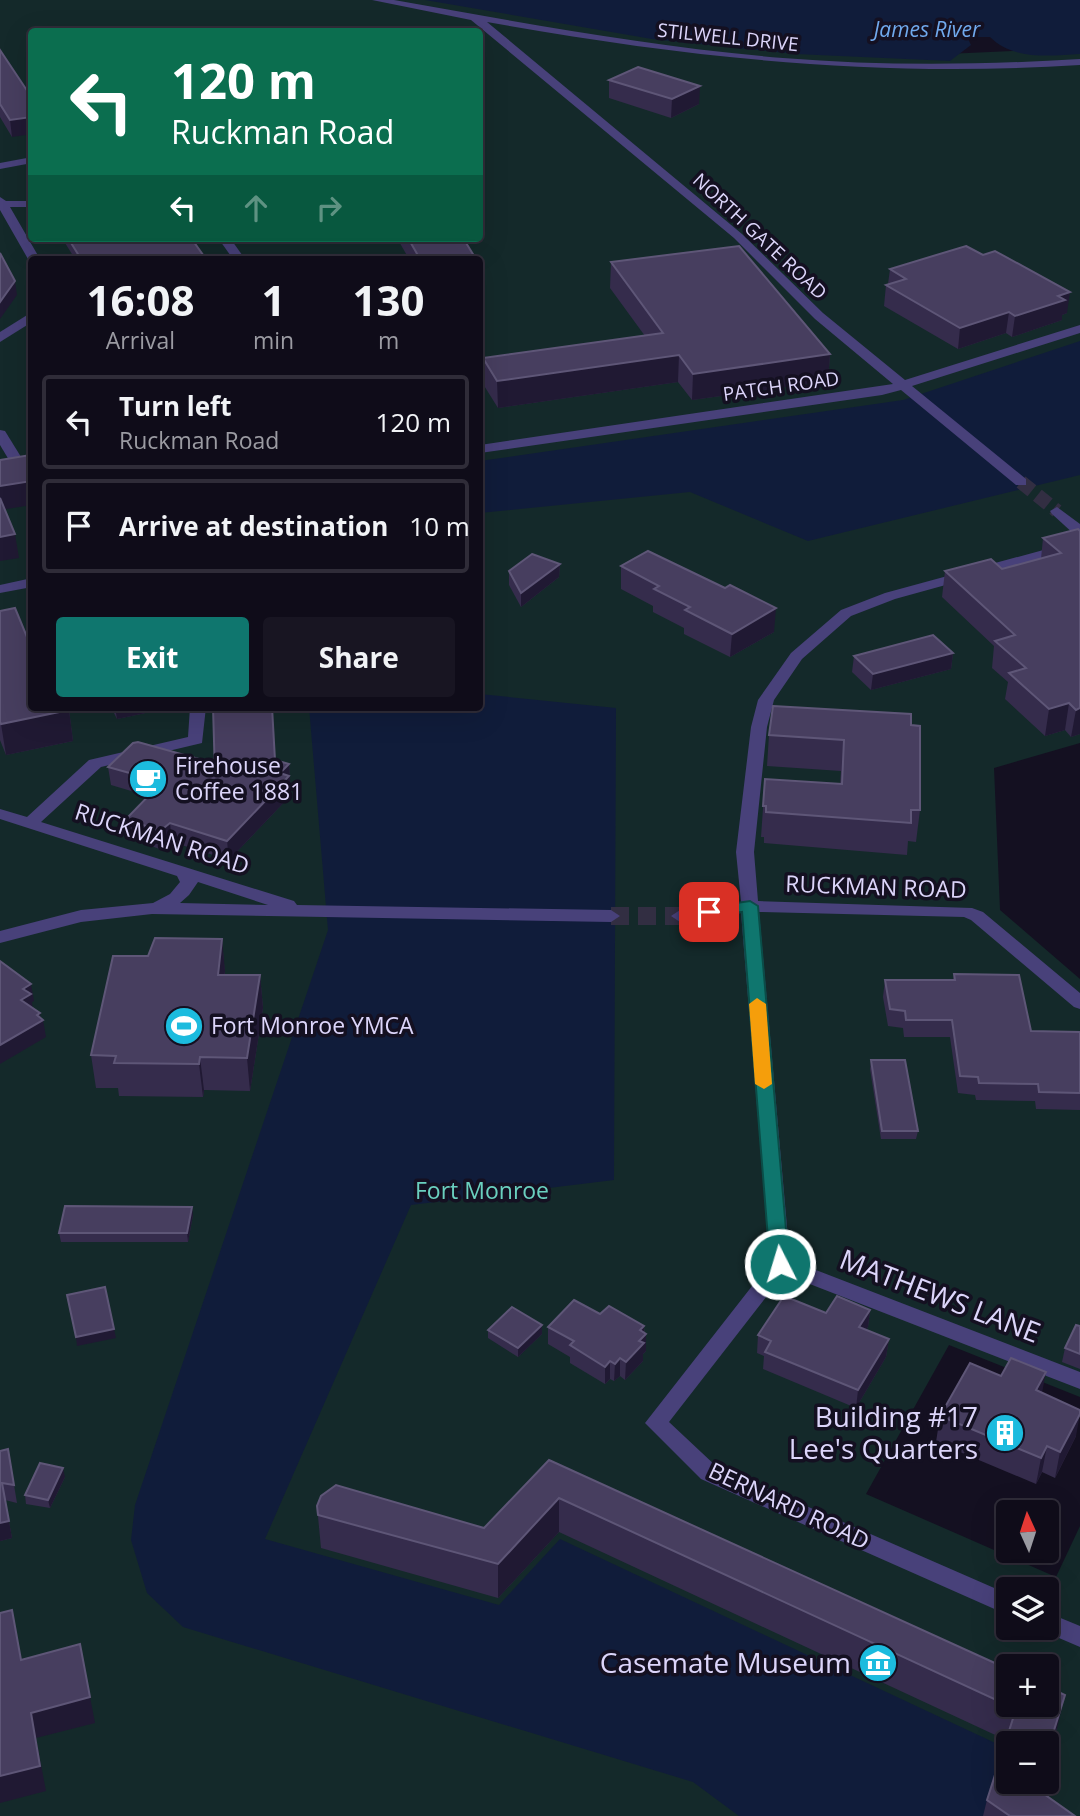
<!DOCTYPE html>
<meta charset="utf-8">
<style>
:root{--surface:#0f0c19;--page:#181522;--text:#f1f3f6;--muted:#9b9ba2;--line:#2f2c38;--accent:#0f766e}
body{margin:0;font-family:"Open Sans",sans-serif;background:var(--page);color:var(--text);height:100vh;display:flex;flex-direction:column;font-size:26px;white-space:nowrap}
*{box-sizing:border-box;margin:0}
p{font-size:23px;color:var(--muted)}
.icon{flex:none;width:38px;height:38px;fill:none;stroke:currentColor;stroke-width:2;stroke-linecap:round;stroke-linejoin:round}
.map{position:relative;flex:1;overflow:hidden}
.side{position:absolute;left:28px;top:256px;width:455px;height:455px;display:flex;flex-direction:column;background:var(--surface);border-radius:7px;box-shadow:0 7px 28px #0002,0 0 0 2px var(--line)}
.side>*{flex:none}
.top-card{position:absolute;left:28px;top:28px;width:455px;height:214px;border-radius:7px;box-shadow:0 7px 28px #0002,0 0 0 2px var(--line);background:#0b6e4f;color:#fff;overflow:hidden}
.needle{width:46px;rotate:357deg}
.fabs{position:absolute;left:996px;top:1500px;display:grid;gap:14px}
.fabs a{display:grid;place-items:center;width:63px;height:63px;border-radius:7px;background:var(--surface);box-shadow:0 7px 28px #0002,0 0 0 2px var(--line);font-size:35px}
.pin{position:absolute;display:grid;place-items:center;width:60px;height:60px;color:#fff;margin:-30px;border-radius:14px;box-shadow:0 4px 10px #0006}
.me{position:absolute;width:77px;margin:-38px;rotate:355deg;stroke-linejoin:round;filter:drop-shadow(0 0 5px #0008)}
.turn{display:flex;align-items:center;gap:24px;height:147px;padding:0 28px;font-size:32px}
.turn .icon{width:91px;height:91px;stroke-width:2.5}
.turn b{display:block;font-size:49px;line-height:60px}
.lanes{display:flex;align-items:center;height:66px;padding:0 28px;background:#0003;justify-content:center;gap:35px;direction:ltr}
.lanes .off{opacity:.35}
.eta{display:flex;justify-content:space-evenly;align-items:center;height:119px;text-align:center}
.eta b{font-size:42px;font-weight:700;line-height:49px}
.button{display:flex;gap:14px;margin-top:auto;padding:14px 28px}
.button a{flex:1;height:80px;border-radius:7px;background:var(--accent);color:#fff;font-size:28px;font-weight:700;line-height:80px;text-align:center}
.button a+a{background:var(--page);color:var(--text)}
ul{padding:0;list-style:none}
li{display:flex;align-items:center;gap:21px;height:94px;margin:0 14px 10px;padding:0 14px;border:4px solid var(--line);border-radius:7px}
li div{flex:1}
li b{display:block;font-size:26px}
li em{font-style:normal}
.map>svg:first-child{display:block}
.green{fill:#14292a;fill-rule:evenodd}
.water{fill:#101c3a}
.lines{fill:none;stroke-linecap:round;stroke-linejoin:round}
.minor-tunnel-far1{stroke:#322e42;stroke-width:14;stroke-dasharray:14 7;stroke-linecap:butt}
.minor-tunnel{stroke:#322e42;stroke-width:18;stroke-dasharray:18 9;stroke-linecap:butt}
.minor{fill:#48417a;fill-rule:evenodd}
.wall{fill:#352c4c}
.shaded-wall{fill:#201933}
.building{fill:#473e5f;stroke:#5e5677;stroke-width:2}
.route{fill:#0f766e;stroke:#0a4d48;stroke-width:2}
.slow{fill:#f59e0b}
.labels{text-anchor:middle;stroke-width:7;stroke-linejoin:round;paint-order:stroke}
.far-street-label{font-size:19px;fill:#dcd5fa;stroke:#141021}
.far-water-label{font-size:21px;font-style:italic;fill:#70a9ed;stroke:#141021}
.poi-label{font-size:23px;fill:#dcd5fa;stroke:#141021;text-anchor:start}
.street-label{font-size:23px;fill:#dcd5fa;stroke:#141021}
.park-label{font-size:23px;fill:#6ad0bf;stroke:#141021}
.near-street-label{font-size:28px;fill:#dcd5fa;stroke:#141021}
.near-poi-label{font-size:28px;fill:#dcd5fa;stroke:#141021;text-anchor:end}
</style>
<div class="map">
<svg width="1080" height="1816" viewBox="0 0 1080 1816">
<rect width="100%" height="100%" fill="#141021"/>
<!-- green -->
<path class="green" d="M0,0h437l509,54 134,-6v695l-86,25 6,142 80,69v418l-131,-52 -83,149 190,83 24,-51v290h-1080zM32,32h448v206h-448zM32,259h448v448h-448zM1008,1589h38v39h-38zM1008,1666h38v38h-38zM1008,1743h38v39h-38z"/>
<!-- water -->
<g class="water">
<path d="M425,0h655v54c-31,2 -67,6 -90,-17h-23l4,8 -21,16 -154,-7 -144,-15z"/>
<path d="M1080,341v134l-272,66 -118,-49 -210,21v-52l423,-61z"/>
<path d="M480,694l136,14 -2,472 -203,25 -146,334 234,66 61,-66 448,210 -21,67h-248l-46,-34 -510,-155 -36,-34 -16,-53 4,-35 193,-575 -19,-223h171z"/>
</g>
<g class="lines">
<!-- minor-tunnel-far1 -->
<path class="minor-tunnel-far1" d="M1021,482l36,29"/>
<!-- minor-tunnel -->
<path class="minor-tunnel" d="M611,916h69"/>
<!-- minor -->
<g class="minor">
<path d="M372,0h22c129,23 258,47 389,58 99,8 198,7 297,1v6c-204,13 -392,-7 -593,-43l255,212 81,79 82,67 175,-55v8l-168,53 114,93v6h-10l-115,-95 -19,5 -402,58v-8l413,-61 -78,-65 -81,-81 -263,-218z"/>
<path d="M32,157v6l-32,6v-6z"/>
<path d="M0,197l6,4h26v6h-22l30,52h-8v3l-4,-3 -28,-49z"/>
<path d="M218,238h12l15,21h-12z"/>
<path d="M32,312v10l-32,20v-10z"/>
<path d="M0,430l5,1 21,34 -2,3h-10l-2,-3 -12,-20z"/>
<path d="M1057,507l23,17v12l-5,-1 -23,-21 -2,-3z"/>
<path d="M1080,540v8l-185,51 -44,17 -49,43 -28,41 -7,27 -13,125 4,49 214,7 11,4 97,81v16l-6,-2 -103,-87 -7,-3 -205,-5 31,348 290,112v17l-296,-115 -115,148 48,45 291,127v21l-307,-136 -56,-56 125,-160 -29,-350 -61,9 -9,-6 9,-6 61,-8 -5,-50 15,-125 7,-27 33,-47 50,-43 44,-17z"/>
<path d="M32,578v9l-32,6v-8z"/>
<path d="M190,707h16l-4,36 -101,24 -60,55 253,79 3,4 314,5 9,6 -9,6 -459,-8 -71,8 -81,21v-12l81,-21 72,-7 17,-9 10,-12 -3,-6 -177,-57v-10l27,8 62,-57 99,-23zM198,882l70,23 -88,-2 9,-8z"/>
<path d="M1046,1612l34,14v21l-42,-18 8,-1z"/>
</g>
</g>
<!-- wall -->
<g class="wall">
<path d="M0,50l32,48 -20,39 -12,-20z"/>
<path d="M609,80l90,24 -28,14 -62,-20z"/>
<path d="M62,238h129l15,21h-131z"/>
<path d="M397,238h66l13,21h-67z"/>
<path d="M611,262l219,92 -2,27 -136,19 -14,-18 -180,26 -15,-24v-26l162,-22 -35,-48z"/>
<path d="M890,269l177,44 -5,2v5l-50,17 -6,-4 -48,16 -74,-43 2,-21 2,-1z"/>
<path d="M1080,531v203l-9,3 -6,-7 -20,6 -40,-37 3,-17 -16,-14 2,-22 -52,-49 3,-26 57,-2 39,-10 2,-21z"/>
<path d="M560,564l-1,13 -38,30 -12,-22v-14z"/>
<path d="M621,566l153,66 -44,25 -46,-23v-6l-31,-16v-6l-32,-17z"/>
<path d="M0,611l27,26 5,70 37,3 4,31 -67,14 -6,-15z"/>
<path d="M953,653l-2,16 -80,21 -19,-18 2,-16z"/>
<path d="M111,707h48l1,3 -43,9z"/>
<path d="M911,725l9,85 -4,32 -8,-1 -1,14 -143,-12v-6h-3l4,-58 75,5 1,-13 -74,-5 2,-31z"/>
<path d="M276,760l13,4 2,31 -62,65 -57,-18 -10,8 -34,-13 -2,-18 22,-23 -37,-11 -3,-18 107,8z"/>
<path d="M222,939l3,36h35l3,33 -13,83 -46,-1 -1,7 -84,-1 -1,-8h-22l-5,-33 57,-99z"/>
<path d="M954,974l77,57 49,1v78l-44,-1 -1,-8 -59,-1 -1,-5 -17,-2 -8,-56h-46l-1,-9 -15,-2 -5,-29 2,-17h68z"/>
<path d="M871,1060l47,71 -2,8h-35l-11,-70z"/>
<path d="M193,1215l-5,27h-127l-2,-9z"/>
<path d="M870,1310l-2,17 -2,3 23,9 -3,18 -30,51 -93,-39 1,-13 -7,-3 1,-18 68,-22z"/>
<path d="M600,1314l44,12 2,25 -3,3v7l-18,19 -5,-4 -6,5 -4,-2 -5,5 -35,-21v-6l-22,-13v-17z"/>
<path d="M1080,1326v43l-18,-7 3,-14z"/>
<path d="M488,1330l54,4 -24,23 -30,-19z"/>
<path d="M1042,1393l34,43 -21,42 -13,-6 -6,12 -100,-42 4,-26z"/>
<path d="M8,1449l9,54 -12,-3 7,38 -12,3v-90z"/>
<path d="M549,1460l508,268 -11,37v-22l-38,39h33l-2,9 36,25h-92l4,-16 19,-60 -447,-208 -61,66 -177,-50 -4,-42 167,22z"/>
<path d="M65,1477l-15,31 -24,-4 -1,-9z"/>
</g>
<!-- shaded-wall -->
<g class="shaded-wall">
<path d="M700,86l-1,18 -28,14 1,-19z"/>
<path d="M32,117v17l-20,3 -2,-17z"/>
<path d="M15,281l2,14 -17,24v-17z"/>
<path d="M1070,292l-3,21 -5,2v5l-50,17 3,-21 43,-20z"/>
<path d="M1009,312l-3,21 -48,16 2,-21z"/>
<path d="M830,354l-2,27 -136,19 1,-26z"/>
<path d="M679,355l-1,27 -180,26 -1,-27z"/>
<path d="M32,481v24l-32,5v-24z"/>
<path d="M15,534l4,24 -19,3v-24z"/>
<path d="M560,564l-1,13 -38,30v-14z"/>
<path d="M776,608l-2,24 -44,25 2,-23z"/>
<path d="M953,653l-2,16 -80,21 2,-16z"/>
<path d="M1069,703l-4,27 -20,6 4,-27z"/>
<path d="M115,707h44l1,3 -43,9z"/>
<path d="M1080,708v26l-9,3 5,-27z"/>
<path d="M69,710l4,31 -67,14 -5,-31z"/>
<path d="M289,764l2,31 -62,65 -2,-19 53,-68z"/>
<path d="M170,823l2,19 -10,8 -2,-19z"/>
<path d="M222,939l3,32 -4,36 -3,-32z"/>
<path d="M260,975l3,33 -13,83 -3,-33z"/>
<path d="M31,984l3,17 -2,1 1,9 -12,-11 2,-11z"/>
<path d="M40,1013l1,8 2,-1 3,17 -46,27v-19z"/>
<path d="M200,1057l4,33 -1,7 -4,-33z"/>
<path d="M192,1207l1,8 -5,27 -1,-9z"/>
<path d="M870,1310l-2,17 -11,18 2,-18z"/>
<path d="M542,1325v9l-24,23v-9z"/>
<path d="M644,1326v10l2,-2v17l-3,3v7l-18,19 1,-18 14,-32z"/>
<path d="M114,1329l2,9 -39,8 -1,-9z"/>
<path d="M889,1339l-3,18 -30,51 2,-18z"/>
<path d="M620,1358v18l-6,5 1,-17z"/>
<path d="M610,1361v18l-5,5v-17z"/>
<path d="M1046,1372l-5,26 -5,-8z"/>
<path d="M1080,1414l-4,22 -21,42 5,-26z"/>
<path d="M1047,1446l-5,26 -6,12 5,-26z"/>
<path d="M63,1468l2,9 -15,31 -2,-8z"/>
<path d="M2,1483l10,55 -12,3v-18z"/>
<path d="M559,1498v34l-61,66v-34z"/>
<path d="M1065,1695l-8,33 -11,37v-9z"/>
<path d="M90,1697l5,26 -59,15 10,53 -46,12v-27l31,-63z"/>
<path d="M1039,1782h2l-10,34z"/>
</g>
<!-- building -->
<g class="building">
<path d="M0,50l32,48v19l-22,3 -10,-16z"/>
<path d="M638,67l62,19 -28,13 -63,-19z"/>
<path d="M68,238h123l15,21h-125z"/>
<path d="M408,238h55l13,21h-56z"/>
<path d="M739,246l91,108 -137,20 -14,-19 -182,26 -14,-23 180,-25 -52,-71z"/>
<path d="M966,246l17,9 12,-4 75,41 -12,4 7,4 -50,16 -6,-4 -49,16 -74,-43 20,-6 -16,-10z"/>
<path d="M0,253l15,28 -15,21z"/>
<path d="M30,455l2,4v22l-32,5v-26z"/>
<path d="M0,498l15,36 -15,3z"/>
<path d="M1078,529l2,2v177l-4,2 -7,-7 -20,6 -40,-36 17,-5 -31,-27 20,-6 -70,-64 46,-12 11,10 59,-16 -18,-15z"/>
<path d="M648,551l77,37 5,-3 46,23 -44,26 -47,-24 5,-3 -36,-18 5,-3 -38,-20z"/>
<path d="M532,554l28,10 -39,29 -12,-22z"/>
<path d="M15,608l12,29 5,-1v71h26l11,3 -68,14 -1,-2v-111z"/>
<path d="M933,635l20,18 -80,21 -19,-18z"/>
<path d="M773,706l138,8v11l9,1v84h-9v13l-145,-11v-6h-3l2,-27 77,5 2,-44 -75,-5z"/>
<path d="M213,707h59l3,53 14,4 -9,9 9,3 -62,65 -57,-18 -10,8 -34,-12 36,-37 -54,-15 25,-24 5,-1 72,20 5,13z"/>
<path d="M155,938l67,1 -4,36h42l-13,83 -47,-1 -1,7 -85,-1 2,-7 -25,-1 22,-99h35z"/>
<path d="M0,961l31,23 -8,5 8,5 -10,6 19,13 -3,2 6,5 -43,25z"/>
<path d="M954,974l65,1 12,56 49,1v61l-41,-1 -1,-8 -59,-1 -1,-6 -18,-1 -8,-56h-46l-1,-9 -15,-2 -5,-29h70z"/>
<path d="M871,1060h34l13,71h-36z"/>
<path d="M65,1206l127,1 -5,26h-128z"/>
<path d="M105,1287l9,42 -38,8 -9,-42z"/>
<path d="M784,1296l42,17 11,-17 33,14 -11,17 30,12 -31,51 -93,-38 6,-11 -13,-6z"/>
<path d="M574,1300l26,14 9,-8 35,20 -4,4 6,4 -7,7 5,2 -18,19 -6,-4 -5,6 -5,-3 -5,6 -35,-22 4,-4 -26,-14z"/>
<path d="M512,1307l30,18 -24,23 -30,-18z"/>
<path d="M1076,1325l4,1v28l-15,-6z"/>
<path d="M1011,1358l35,14 -10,18 44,20v4l-20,38 -13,-6 -6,12 -101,-42 30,-53 31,13z"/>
<path d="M8,1449l6,36 -12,-2 7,38 -9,2v-72z"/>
<path d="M549,1460l459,209v35h38v-18l19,9 -19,61v-13h-38v39h31l-2,7 38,27h-65l-23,-16 29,-91 -457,-211 -61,66 -180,-49 -1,-9 4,-10 15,-11 148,43z"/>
<path d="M40,1463l23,5 -15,32 -23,-5z"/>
<path d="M12,1610l9,50 59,-16 10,53 -59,16 9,53 -40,10v-163z"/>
</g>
<!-- route -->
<path class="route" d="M750,901l8,5 31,358 -3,5h-13l-3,-5 -28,-352 -33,5 -8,-5 8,-5z"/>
<!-- slow -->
<path class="slow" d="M757,998l9,6 6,80 -8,5 -9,-5 -6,-80z"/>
<!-- icons -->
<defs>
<g id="cafe-disc" transform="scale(2.0125)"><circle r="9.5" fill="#1cbbde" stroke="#141021"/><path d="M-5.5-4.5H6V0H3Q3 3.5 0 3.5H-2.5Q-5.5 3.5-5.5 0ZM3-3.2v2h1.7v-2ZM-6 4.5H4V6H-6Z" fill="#fff"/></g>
<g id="stadium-disc" transform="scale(2.0125)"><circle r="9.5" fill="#1cbbde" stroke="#141021"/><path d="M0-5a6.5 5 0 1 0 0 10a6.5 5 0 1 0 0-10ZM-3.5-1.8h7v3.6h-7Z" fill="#fff"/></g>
<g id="building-disc" transform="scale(2.0125)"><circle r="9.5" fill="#1cbbde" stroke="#141021"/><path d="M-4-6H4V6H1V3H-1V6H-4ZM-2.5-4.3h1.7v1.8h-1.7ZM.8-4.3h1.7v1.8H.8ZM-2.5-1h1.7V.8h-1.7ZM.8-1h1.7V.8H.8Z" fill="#fff"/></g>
<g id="museum-disc" transform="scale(2.0125)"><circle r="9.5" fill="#1cbbde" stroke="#141021"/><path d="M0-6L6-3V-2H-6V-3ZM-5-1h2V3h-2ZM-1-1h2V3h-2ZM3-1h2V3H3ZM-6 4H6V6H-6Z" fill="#fff"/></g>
</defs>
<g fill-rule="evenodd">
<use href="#cafe-disc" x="148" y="779"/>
<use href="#stadium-disc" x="184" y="1026"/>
<use href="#building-disc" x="1005" y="1433"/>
<use href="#museum-disc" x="878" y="1663"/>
</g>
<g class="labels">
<!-- far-street labels -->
<g class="far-street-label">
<text transform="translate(728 37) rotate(6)" y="7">STILWELL DRIVE</text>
<text transform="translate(760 236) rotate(43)" y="7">NORTH GATE ROAD</text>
<text transform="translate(781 386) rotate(-8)" y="7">PATCH ROAD</text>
</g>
<!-- far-water labels -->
<g class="far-water-label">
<text x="927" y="37">James River</text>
</g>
<!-- poi labels -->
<g class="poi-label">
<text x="175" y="774">Firehouse<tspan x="175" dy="26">Coffee 1881</tspan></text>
<text x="211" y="1034">Fort Monroe YMCA</text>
</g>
<!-- street labels -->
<g class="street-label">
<text transform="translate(162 839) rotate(18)" y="8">RUCKMAN ROAD</text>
<text transform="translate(876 887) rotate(2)" y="8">RUCKMAN ROAD</text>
<text transform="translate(789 1506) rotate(25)" y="8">BERNARD ROAD</text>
</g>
<!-- park labels -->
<g class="park-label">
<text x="482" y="1199">Fort Monroe</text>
</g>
<!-- near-street labels -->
<g class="near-street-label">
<text transform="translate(940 1296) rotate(21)" y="10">MATHEWS LANE</text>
</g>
<!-- near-poi labels -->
<g class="near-poi-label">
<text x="978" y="1427">Building #17<tspan x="978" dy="32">Lee's Quarters</tspan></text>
<text x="851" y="1673">Casemate Museum</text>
</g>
</g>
</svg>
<div class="fabs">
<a><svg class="needle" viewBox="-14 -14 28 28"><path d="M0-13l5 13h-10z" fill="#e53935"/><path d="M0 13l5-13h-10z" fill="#9b9ba2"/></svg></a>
<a><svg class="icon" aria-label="layers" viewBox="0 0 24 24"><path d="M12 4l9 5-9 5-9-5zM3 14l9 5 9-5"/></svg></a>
<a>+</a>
<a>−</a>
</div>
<div class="pin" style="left:709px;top:912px;background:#d93025"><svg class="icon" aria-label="arrive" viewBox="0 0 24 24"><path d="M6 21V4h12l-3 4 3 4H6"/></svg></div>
<svg class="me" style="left:780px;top:1264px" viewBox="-20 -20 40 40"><circle r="17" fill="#0f766e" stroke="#fff" stroke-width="3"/><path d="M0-11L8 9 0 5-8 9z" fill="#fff"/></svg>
<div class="top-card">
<div class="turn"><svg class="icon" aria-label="left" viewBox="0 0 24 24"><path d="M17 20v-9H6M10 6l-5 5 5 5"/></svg><div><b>120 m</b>Ruckman Road</div></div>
<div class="lanes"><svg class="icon" aria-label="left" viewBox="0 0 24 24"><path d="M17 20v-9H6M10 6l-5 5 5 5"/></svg><svg class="icon off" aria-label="ahead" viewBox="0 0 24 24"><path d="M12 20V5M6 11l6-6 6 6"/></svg><svg class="icon off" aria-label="right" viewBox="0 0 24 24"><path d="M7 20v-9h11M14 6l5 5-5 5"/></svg></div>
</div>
<section class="side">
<div class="eta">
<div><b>16:08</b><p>Arrival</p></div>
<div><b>1</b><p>min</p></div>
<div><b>130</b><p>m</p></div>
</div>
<ul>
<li><svg class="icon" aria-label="left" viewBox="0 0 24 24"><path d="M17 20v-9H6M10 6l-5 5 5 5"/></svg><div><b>Turn left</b><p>Ruckman Road</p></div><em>120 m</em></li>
<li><svg class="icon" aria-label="arrive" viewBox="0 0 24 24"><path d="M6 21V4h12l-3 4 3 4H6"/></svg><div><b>Arrive at destination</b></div><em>10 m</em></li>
</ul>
<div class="button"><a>Exit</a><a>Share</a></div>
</section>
</div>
